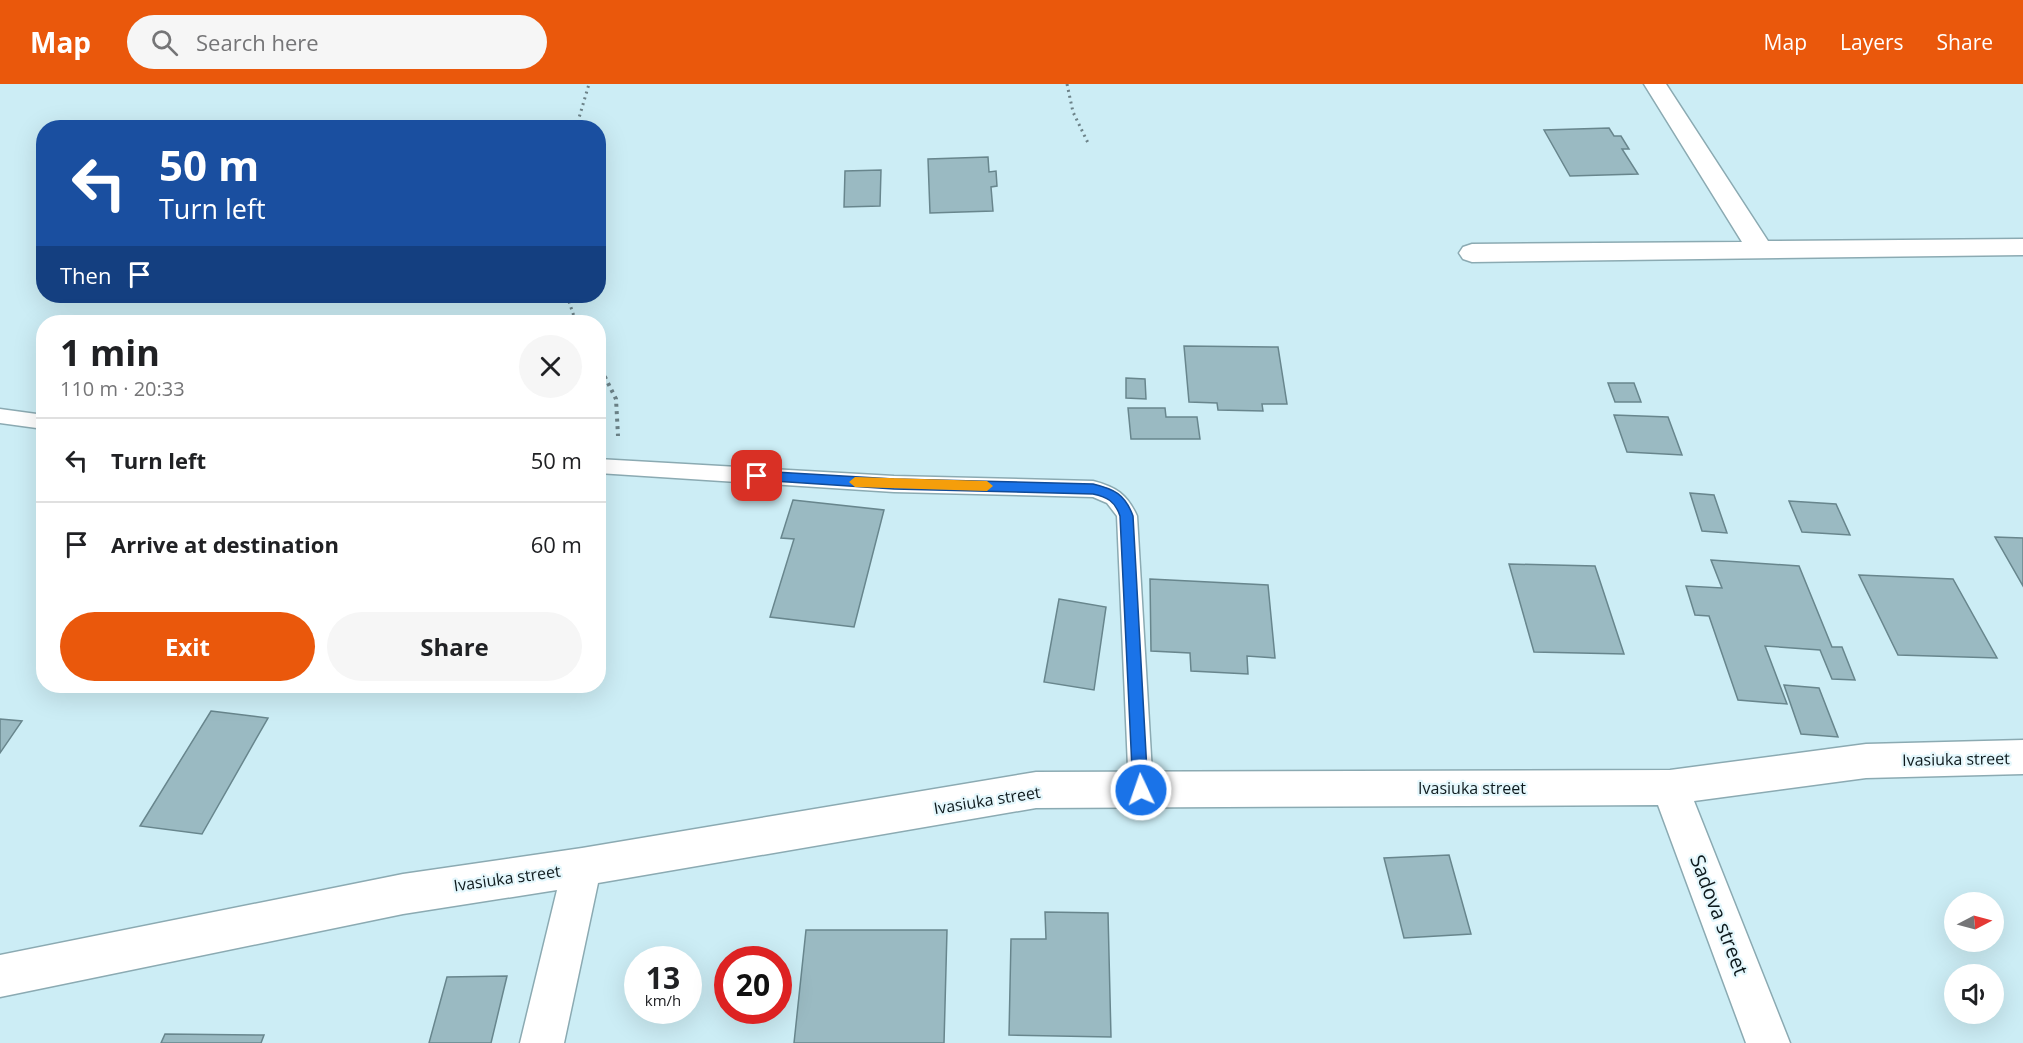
<!DOCTYPE html>
<meta charset="utf-8">
<style>
:root{--surface:#fff;--page:#f6f6f6;--text:#202124;--muted:#757577;--line:#e0e0e0;--accent:#ea580c}
body{margin:0;font-family:"Open Sans",sans-serif;background:var(--page);color:var(--text);height:100vh;display:flex;flex-direction:column;font-size:22px;white-space:nowrap}
*{box-sizing:border-box;margin:0}
p{font-size:20px;color:var(--muted)}
.icon{flex:none;width:33px;height:33px;fill:none;stroke:currentColor;stroke-width:2;stroke-linecap:round;stroke-linejoin:round}
.map{position:relative;flex:1;overflow:hidden}
.details{position:absolute;left:36px;top:231px;width:570px;height:378px;display:flex;flex-direction:column;background:var(--surface);border-radius:24px;box-shadow:0 6px 24px #0002}
.details>*{flex:none}
.banner{position:absolute;left:36px;top:36px;width:570px;height:183px;border-radius:24px;box-shadow:0 6px 24px #0002;background:#1a4fa0;color:#fff;overflow:hidden}
.needle{width:39px;rotate:84deg}
.fabs{position:absolute;left:1944px;top:808px;display:grid;gap:12px}
.fabs a{display:grid;place-items:center;width:60px;height:60px;border-radius:50%;background:var(--surface);box-shadow:0 6px 24px #0002;font-size:30px}
.speed{position:absolute;left:624px;top:862px;display:flex;gap:12px;font-size:30px;font-weight:700;text-align:center}
.speed>*{display:grid;place-content:center;width:78px;height:78px;border-radius:50%;background:var(--surface);box-shadow:0 6px 24px #0002;line-height:1}
.speed small{font-size:15px;font-weight:400}
.speed .limit{border:9px solid #d22;background:#fff;color:#111}
.pin{position:absolute;display:grid;place-items:center;width:51px;height:51px;color:#fff;margin:-26px;border-radius:12px;box-shadow:0 3px 9px #0006}
.me{position:absolute;width:66px;margin:-33px;rotate:357deg;stroke-linejoin:round;filter:drop-shadow(0 0 4px #0008)}
.turn{display:flex;align-items:center;gap:21px;height:126px;padding:0 24px;font-size:27px}
.turn .icon{width:78px;height:78px;stroke-width:2.5}
.turn b{display:block;font-size:42px;line-height:51px}
.then{display:flex;align-items:center;height:57px;padding:0 24px;background:#0003;gap:12px;font-size:22px}
.round{display:grid;place-items:center;flex:none;width:63px;height:63px;border-radius:32px;background:var(--page)}
.headline{display:flex;align-items:center;justify-content:space-between;height:102px;padding:0 24px}
h1{font-size:36px;font-weight:700;line-height:45px}
.primary-button{display:flex;gap:12px;margin-top:auto;padding:12px 24px}
.primary-button a{flex:1;height:69px;border-radius:36px;background:var(--accent);color:#fff;font-size:24px;font-weight:700;line-height:69px;text-align:center}
.primary-button a+a{background:var(--page);color:var(--text)}
ul{padding:0;list-style:none}
li{display:flex;align-items:center;gap:18px;height:84px;padding:0 24px;border-top:2px solid var(--line)}
li div{flex:1}
li b{display:block;font-size:22px}
li em{font-style:normal}
header{display:flex;align-items:center;gap:36px;box-sizing:border-box;height:84px;padding:0 30px;background:var(--accent);color:#fff}
header strong{font-size:28px}
nav{display:flex;gap:33px;margin-inline-start:auto;font-size:21px}
.search{width:420px;height:54px;background:var(--page);display:flex;align-items:center;gap:15px;box-sizing:border-box;padding:0 21px;border-radius:33px;color:var(--muted);font-size:22px}
.map>svg:first-child{display:block}
.building{fill:#9abac2;stroke:#68868d;stroke-width:1.5}
.lines{fill:none;stroke-linecap:round;stroke-linejoin:round}
.service-casing{stroke:#8baab2;stroke-width:3}
.minor-casing{stroke:#8baab2;stroke-width:3}
.path-far1{stroke:#6c8288;stroke-width:3;stroke-dasharray:2 4;stroke-linecap:butt}
.path{stroke:#6c8288;stroke-width:4;stroke-dasharray:3 4.5;stroke-linecap:butt}
.service{fill:#fff;fill-rule:evenodd}
.minor{fill:#fff;fill-rule:evenodd}
.route{fill:#1a73e8;stroke:#114b97;stroke-width:1.5}
.slow{fill:#f59e0b}
.labels{text-anchor:middle;stroke-width:4.5;stroke-linejoin:round;paint-order:stroke}
.street-label{font-size:16px;fill:#0e1a1d;stroke:#e4f7fc}
.near-street-label{font-size:20px;fill:#0e1a1d;stroke:#e4f7fc}
</style>
<header>
<strong>Map</strong>
<div class="search"><svg class="icon" aria-label="search" viewBox="0 0 24 24"><circle cx="10" cy="10" r="6"/><path d="M15 15l6 6"/></svg>Search here</div>
<nav><a>Map</a><a>Layers</a><a>Share</a></nav>
</header>
<div class="map">
<svg width="2023" height="959" viewBox="0 0 2023 959">
<rect width="100%" height="100%" fill="#ccedf5"/>
<!-- building -->
<g class="building">
<path d="M1609,44l5,8h7l8,13h-7l16,25 -68,2 -26,-46z"/>
<path d="M988,73l1,15 7,-1 1,15 -6,1 2,24 -63,2 -2,-54z"/>
<path d="M881,86l-1,36 -36,1 1,-36z"/>
<path d="M1184,262l94,1 9,57h-25l1,7 -45,-1 -1,-7 -28,-1z"/>
<path d="M1126,294l19,1 1,20 -20,-1z"/>
<path d="M1608,299h26l7,19h-26z"/>
<path d="M1128,324h37l1,9h31l3,22h-69z"/>
<path d="M1614,331l54,2 14,38 -55,-3z"/>
<path d="M1690,409l24,2 13,38 -25,-2z"/>
<path d="M793,416l91,10 -30,117 -84,-10 24,-78 -13,-1z"/>
<path d="M1789,417l47,3 14,31 -48,-3z"/>
<path d="M1995,453l28,1v48z"/>
<path d="M1711,476l88,6 33,81h10l13,33 -23,-1 -12,-29 -55,-4 22,58 -49,-4 -29,-84 -14,-1 -9,-29 36,2z"/>
<path d="M1509,480l86,2 29,88 -90,-2z"/>
<path d="M1859,491l94,4 44,79 -99,-3z"/>
<path d="M1150,495l118,6 7,73 -28,-2 1,18 -57,-3 -1,-18 -39,-2z"/>
<path d="M1059,515l47,8 -12,83 -50,-8z"/>
<path d="M1784,601l35,3 19,49 -37,-3z"/>
<path d="M211,627l57,7 -66,116 -62,-8z"/>
<path d="M0,635l22,2 -22,32z"/>
<path d="M1449,771l22,79 -67,4 -20,-80z"/>
<path d="M1045,828l63,1 3,124 -102,-2 2,-96h35z"/>
<path d="M806,846h141l-3,113h-150z"/>
<path d="M507,892l-16,67h-62l18,-66z"/>
<path d="M165,950l99,1 -3,8h-100z"/>
</g>
<g class="lines">
<!-- service casing -->
<g class="service-casing">
<g id="service">
<path d="M0,325l44,6v14l-44,-6z"/>
<path d="M598,375l296,17 199,5c23,6 34,13 44,35l16,274 -3,8 -9,3 -9,-3 -3,-8 -12,-274 -10,-13 -14,-6 -199,-5 -296,-19z"/>
</g>
</g>
<!-- minor casing -->
<g class="minor-casing">
<g id="minor">
<path d="M1644,0h22l102,157 255,-2v16l-551,7 -9,-3 -4,-6 4,-6 9,-3 270,-2z"/>
<path d="M2023,656v34l-157,4 -172,23 96,242h-44l-88,-238 -622,3 -438,75 -34,160h-44l37,-153 -154,24 -403,83v-42l403,-81 179,-26 454,-76 634,-2 196,-26z"/>
</g>
</g>
<!-- path-far1 -->
<g class="path-far1">
<path d="M1067,0l6,28 16,33"/>
<path d="M576,44l13,-44"/>
<path d="M567,212l9,26"/>
</g>
<!-- path -->
<path class="path" d="M598,279l18,36 2,37"/>
<!-- service -->
<use href="#service" class="service"/>
<!-- minor -->
<use href="#minor" class="minor"/>
</g>
<!-- route -->
<path class="route" d="M757,387l137,8 199,5c21,5 32,10 40,32l15,274 -2,5 -5,2 -6,-2 -2,-5 -13,-274c-5,-15 -13,-19 -27,-22l-199,-5 -137,-9 -7,-4z"/>
<!-- slow -->
<path class="slow" d="M855,393l132,4 6,5 -6,5 -132,-4 -6,-5z"/>
<g class="labels">
<!-- street labels -->
<g class="street-label">
<text transform="translate(1956 675) rotate(-1)" y="6">Ivasiuka street</text>
<text x="1472" y="710">Ivasiuka street</text>
<text transform="translate(987 716) rotate(-9)" y="6">Ivasiuka street</text>
<text transform="translate(507 794) rotate(-8)" y="6">Ivasiuka street</text>
</g>
<!-- near-street labels -->
<g class="near-street-label">
<text transform="translate(1719 831) rotate(69)" y="7">Sadova street</text>
</g>
</g>
</svg>
<div class="fabs">
<a><svg class="needle" viewBox="-14 -14 28 28"><path d="M0-13l5 13h-10z" fill="#e53935"/><path d="M0 13l5-13h-10z" fill="#757577"/></svg></a>
<a><svg class="icon" aria-label="sound" viewBox="0 0 24 24"><path d="M4 9h4l5-4v14l-5-4H4zM17 9q2 3 0 6"/></svg></a>
</div>
<div class="speed"><div>13<small>km/h</small></div><div class="limit">20</div></div>
<div class="pin" style="left:757px;top:392px;background:#d93025"><svg class="icon" aria-label="arrive" viewBox="0 0 24 24"><path d="M6 21V4h12l-3 4 3 4H6"/></svg></div>
<svg class="me" style="left:1141px;top:706px" viewBox="-20 -20 40 40"><circle r="17" fill="#1a73e8" stroke="#fff" stroke-width="3"/><path d="M0-11L8 9 0 5-8 9z" fill="#fff"/></svg>
<div class="banner">
<div class="turn"><svg class="icon" aria-label="left" viewBox="0 0 24 24"><path d="M17 20v-9H6M10 6l-5 5 5 5"/></svg><div><b>50 m</b>Turn left</div></div>
<div class="then">Then<svg class="icon" aria-label="arrive" viewBox="0 0 24 24"><path d="M6 21V4h12l-3 4 3 4H6"/></svg></div>
</div>
<section class="details">
<div class="headline"><div><h1>1 min</h1><p>110 m · 20:33</p></div><a class="round"><svg class="icon" aria-label="close" viewBox="0 0 24 24"><path d="M6 6l12 12M18 6L6 18"/></svg></a></div>
<ul>
<li><svg class="icon" aria-label="left" viewBox="0 0 24 24"><path d="M17 20v-9H6M10 6l-5 5 5 5"/></svg><div><b>Turn left</b></div><em>50 m</em></li>
<li><svg class="icon" aria-label="arrive" viewBox="0 0 24 24"><path d="M6 21V4h12l-3 4 3 4H6"/></svg><div><b>Arrive at destination</b></div><em>60 m</em></li>
</ul>
<div class="primary-button"><a>Exit</a><a>Share</a></div>
</section>
</div>
